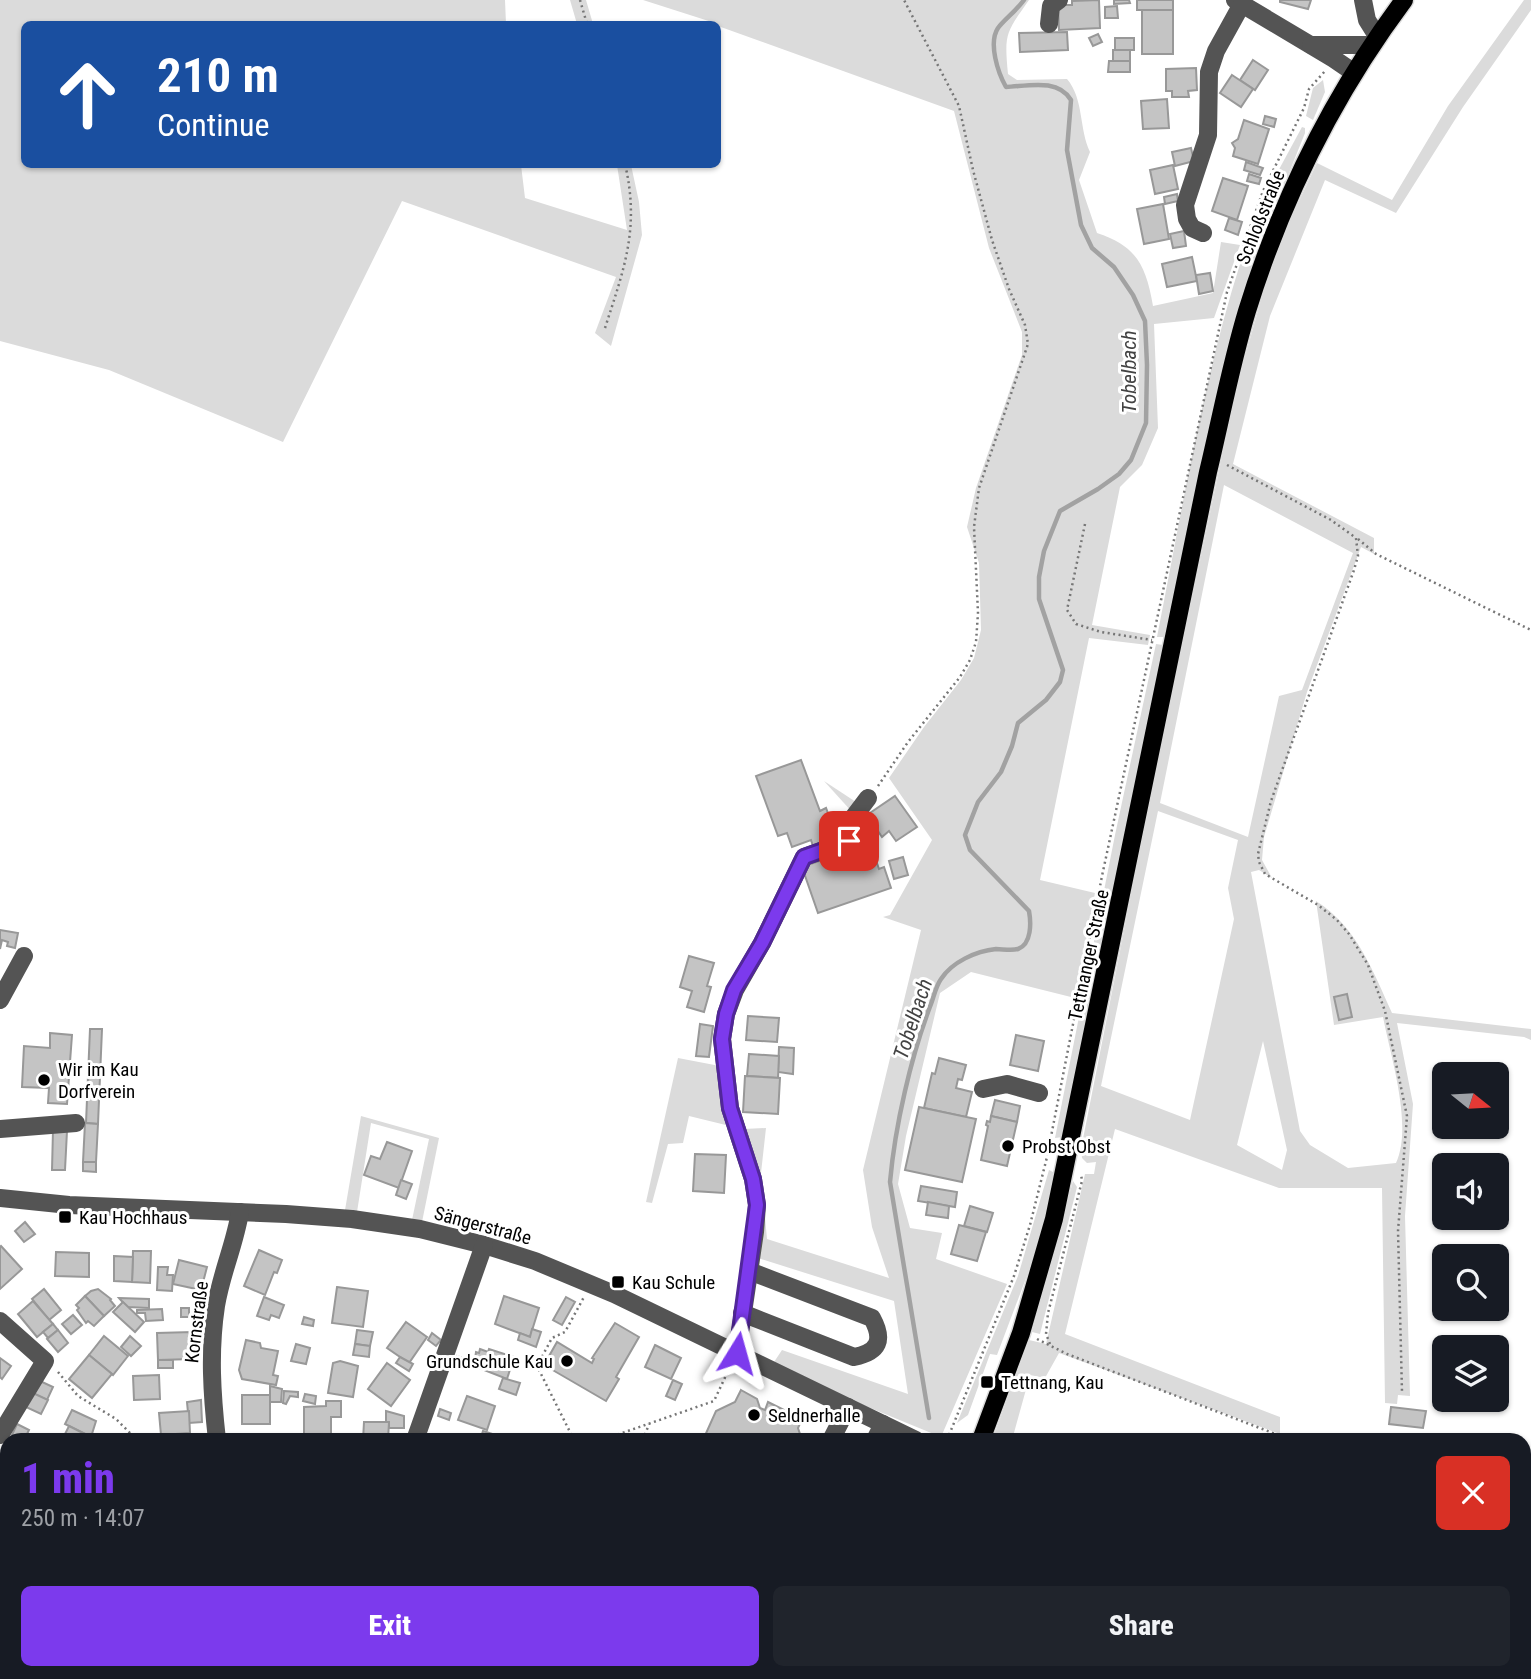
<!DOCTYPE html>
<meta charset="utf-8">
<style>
:root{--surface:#171b24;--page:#20242c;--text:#f1f3f6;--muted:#9ea1a6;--accent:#7c3aed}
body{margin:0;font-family:"Roboto Condensed",sans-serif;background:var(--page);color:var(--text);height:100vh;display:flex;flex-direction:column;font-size:26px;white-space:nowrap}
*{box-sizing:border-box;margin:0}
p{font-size:23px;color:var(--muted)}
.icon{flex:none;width:38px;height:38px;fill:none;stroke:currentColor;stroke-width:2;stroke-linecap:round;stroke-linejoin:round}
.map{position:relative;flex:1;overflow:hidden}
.details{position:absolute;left:0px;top:1433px;width:1531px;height:247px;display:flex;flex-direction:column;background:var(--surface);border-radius:21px 21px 0 0;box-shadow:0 2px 5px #0004}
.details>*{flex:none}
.guide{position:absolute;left:21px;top:21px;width:700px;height:147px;border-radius:10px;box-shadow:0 2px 5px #0004;background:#1a4fa0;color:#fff;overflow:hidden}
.needle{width:46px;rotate:108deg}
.controls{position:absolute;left:1432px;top:1062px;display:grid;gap:14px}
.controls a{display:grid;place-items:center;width:77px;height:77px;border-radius:10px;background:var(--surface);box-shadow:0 2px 5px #0004;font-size:35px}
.pin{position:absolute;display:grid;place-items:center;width:60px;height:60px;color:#fff;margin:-30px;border-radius:14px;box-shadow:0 4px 10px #0006}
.me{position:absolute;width:77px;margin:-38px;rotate:8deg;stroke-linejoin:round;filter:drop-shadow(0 0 5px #0008)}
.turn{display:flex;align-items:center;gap:24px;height:147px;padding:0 21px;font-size:32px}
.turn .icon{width:91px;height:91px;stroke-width:2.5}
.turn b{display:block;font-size:49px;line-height:60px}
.round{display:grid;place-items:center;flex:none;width:74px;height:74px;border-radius:10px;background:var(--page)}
.headline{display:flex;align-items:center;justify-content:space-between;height:119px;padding:0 21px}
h1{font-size:42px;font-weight:800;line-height:52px;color:var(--accent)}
.primary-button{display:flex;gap:14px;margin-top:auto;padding:14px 21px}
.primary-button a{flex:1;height:80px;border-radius:10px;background:var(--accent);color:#fff;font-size:28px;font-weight:800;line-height:80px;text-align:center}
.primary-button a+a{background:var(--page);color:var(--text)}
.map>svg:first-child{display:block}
.green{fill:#dbdbdb;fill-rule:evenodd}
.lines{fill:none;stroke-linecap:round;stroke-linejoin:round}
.stream{stroke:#a2a2a2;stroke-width:4.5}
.building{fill:#c4c4c4;stroke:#989898;stroke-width:2}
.major-casing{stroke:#dbdbdb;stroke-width:21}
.path{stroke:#767676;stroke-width:2.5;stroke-dasharray:2 3.5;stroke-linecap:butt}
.minor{stroke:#545454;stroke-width:18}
.major{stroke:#000;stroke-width:18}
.route-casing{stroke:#51269a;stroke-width:18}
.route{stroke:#7c3aed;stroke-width:12}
.poi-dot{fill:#000;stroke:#fff;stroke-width:2.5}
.labels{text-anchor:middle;stroke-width:6;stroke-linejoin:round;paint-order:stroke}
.street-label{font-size:19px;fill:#000;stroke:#fff}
.poi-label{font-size:19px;fill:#000;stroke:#fff;text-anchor:start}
.water-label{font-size:21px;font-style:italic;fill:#434343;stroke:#fff}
</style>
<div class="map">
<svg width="1531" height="1679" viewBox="0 0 1531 1679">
<rect width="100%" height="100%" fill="#fff"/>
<!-- green -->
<g class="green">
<path d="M0,0h505l1,24h-482v140l497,1 4,33 102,32 -10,-65h14l8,37 3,33 -31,111 -16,-13 21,-56 -214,-76 -119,241 -174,-72 -109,-29z"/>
<path d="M570,0h16l7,24h-16z"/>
<path d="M643,0h386c-23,33 -25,33 -21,74l9,6 50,-1c17,20 12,50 23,73l-11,28 18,53c40,13 49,33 56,73l60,-13 8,-51 19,3 -26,73 -60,6 4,104 -16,37 -22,22 -28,138 58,10 -2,10 -59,-7 -49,242 55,13 -20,105 -104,-26 -31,21 -34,143 -8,48 12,44 32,5 -6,26 71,25 -66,153 -78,-32 -89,-43 8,-12 126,44 -14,-93 -136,-43 -14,-129 22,-1 -5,45 6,66 122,39 -17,-51 -9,-57 58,-240 -38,-13 7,-2 42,-75 -43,-62 35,-51 37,-47 13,-22 7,-28 -2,-67 -12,-36 9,-39 46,-133v-23l-33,-84 -35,-137 -236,-85v-2z"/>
<path d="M1524,0h7v10l-68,97 -67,106 -71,-33 -55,136 -37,148 141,74v16l-13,-7 -54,145 -43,145 -2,23 10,18 -13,-8 -8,2 49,259 10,14 38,23 48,-5c17,-37 -5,-105 -13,-146l-49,8 -18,-124c41,26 57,70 76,112l139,16v11l-7,-3 -127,-14 16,81 -8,112 5,180 -12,-1 -1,9 -12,-1 -3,-215h-103l-164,-59 -50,205 215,83v17l-221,-81 -14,25 -15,-3 -18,65h-18v-5l35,-95 17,4 39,-170h9l2,-12 -9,1 -5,-5 -1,-9 67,-340 89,-424 28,-99 24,-64 28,-59 75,37 56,-94zM1224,485l129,68 -51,137 -23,6 -31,141 -88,-34zM1158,811l80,29 -10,48 6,31 -44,201 -89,-34zM1263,1041l24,109 -5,20 -45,-25z"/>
<path d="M1323,80l2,12 -12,28 -7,-4 7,-28z"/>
<path d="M1302,127l3,1v5l-51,127 -11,-5 21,-58z"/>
<path d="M1241,261l11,5 -25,82 -29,125 -34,164h-7c25,-126 45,-254 84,-376z"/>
<path d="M1156,644l7,1 -100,492 -8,1 60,-303z"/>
<path d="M824,781l35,23 -6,9z"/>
<path d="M678,1058l47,9 9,60 -45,-11 -6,27 -15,1 -16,59 -6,-1z"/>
<path d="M361,1116l78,22 -17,84 -10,-2 17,-81 -58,-16 -14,89 -12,-2z"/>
<path d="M1049,1170l6,3 -18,76 -40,106 -7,-1 -22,61 -11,8 61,-147z"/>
<path d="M1073,1181l4,6 -37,147 -8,-2z"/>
<path d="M352,1673h57l-7,6h-57z"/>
<path d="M1041,1673h42l5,3c-14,3 -33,3 -47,-3z"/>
</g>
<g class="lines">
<!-- stream -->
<g class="stream">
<path d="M929,1418l-39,-236c5,-56 21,-126 41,-178 3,-8 5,-18 10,-25 11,-17 35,-28 55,-30 6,0 16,2 22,0 14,-5 13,-27 11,-38l-59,-61 -5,-15 13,-33 23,-30 11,-26 6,-23 28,-23 14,-18 3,-12 -24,-71v-22l5,-26 16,-40 38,-22 21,-15 12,-14 15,-37 1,-58 -2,-44 -12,-26 -19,-28 -22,-19 -11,-23 -14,-75 4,-50c-13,-22 -43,-14 -65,-13 -8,-14 -18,-44 -8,-59 6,-8 18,-17 26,-28"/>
<path d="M384,1679l7,-6"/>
</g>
</g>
<!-- building -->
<g class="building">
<path d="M1099,0l1,28 -41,2 -1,-25h14v-4z"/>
<path d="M1114,0h15l1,3 -16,1z"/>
<rect x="1137" y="0" width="36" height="10"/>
<path d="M1280,0h31l-3,9 -28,-7z"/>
<path d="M1117,6l1,12h-13v-11z"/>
<rect x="1142" y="10" width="31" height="44"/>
<path d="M1067,32l1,18 -48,2 -1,-19z"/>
<path d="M1098,34l4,8 -9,4 -4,-8z"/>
<rect x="1115" y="38" width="19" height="12"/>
<rect x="1113" y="50" width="17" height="11"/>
<path d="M1253,60l15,10 -13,20 -15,-10z"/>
<path d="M1109,61h21v11h-22z"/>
<path d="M1196,68l1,22 -9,1 1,6h-17v-6h-6v-22z"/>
<path d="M1232,75l21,14 -12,18 -21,-14z"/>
<path d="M1167,99l2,29 -26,1 -2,-28z"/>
<path d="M1265,116l11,3 -2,8 -11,-3z"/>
<path d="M1244,120l25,9 -11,35 -25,-8 2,-8 -3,-5 6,-4z"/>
<path d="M1191,148l3,13 -19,5 -3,-14z"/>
<path d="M1246,162l17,6 -3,7 -16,-5z"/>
<path d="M1173,165l5,24 -23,5 -5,-24z"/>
<path d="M1249,174l12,4 -2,6 -12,-3z"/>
<path d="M1223,178l25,8 -11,34 -25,-9z"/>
<path d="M1177,194l1,7 -13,3 -1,-7z"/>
<path d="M1163,204l6,35 -25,5 -7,-35z"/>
<path d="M1229,218l13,4 -4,13 -13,-5z"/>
<path d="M1184,231l2,15 -13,2 -3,-14z"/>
<path d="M1192,257l5,24 -30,6 -5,-23z"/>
<path d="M1210,273l3,18 -14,3 -3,-19z"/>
<path d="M801,760l19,51 6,-3 11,30 -24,8 -2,-6 -19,7 -5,-14 -9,3 -22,-60z"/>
<path d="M895,796l22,31 -21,14 -7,-10 -7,6 -15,-22z"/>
<path d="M870,843l9,26 5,-2 7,21 -73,25 -16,-46z"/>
<path d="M903,857l5,18 -14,4 -5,-18z"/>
<path d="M0,930l18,3 -3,15 -8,-2 1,-4 -6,-2 -2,9z"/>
<path d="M689,956l25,7 -7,23 4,1 -7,25 -17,-5 5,-16 -12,-4z"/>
<path d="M1347,994l5,23 -13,3 -5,-23z"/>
<path d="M748,1016l31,2 -2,24 -31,-2z"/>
<path d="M700,1024l13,2 -4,31 -13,-1z"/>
<path d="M90,1029h12l-4,95 -12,-1z"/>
<path d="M50,1033l22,2 -2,27h-7v3l5,1v8l-6,-1v3l7,1 -2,27 -19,-1 1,-15 -27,-1 2,-41 26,2z"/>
<path d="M1016,1035l28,6 -6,30 -28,-6z"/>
<path d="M779,1047l15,1 -1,26 -15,-2z"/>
<path d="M749,1054l30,2 -1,22 -31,-2z"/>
<path d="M939,1058l27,7 -4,15 -4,-1 -2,9 16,4 -6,25 -42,-9 8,-35 3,1z"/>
<path d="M745,1076l35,2 -2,36 -35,-2z"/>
<path d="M995,1100l25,6 -3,16 -26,-6z"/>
<path d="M919,1107l57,12 -14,63 -57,-12z"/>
<path d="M991,1116l26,6 -10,44 -26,-6 7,-34 -2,-1 1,-4 3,1z"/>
<path d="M85,1123l13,1 -2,38h-13z"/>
<path d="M53,1130l14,1 -2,39h-13z"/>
<path d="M387,1142l25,9 -13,37 -35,-13 7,-19 9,3z"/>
<path d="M695,1154l31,1 -2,38 -31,-2z"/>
<path d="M83,1162h13v10l-13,-1z"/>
<path d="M401,1180l11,4 -6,15 -10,-4z"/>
<path d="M921,1186l36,6 -2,15 -37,-6z"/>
<path d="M928,1202l21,4 -1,12 -22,-3z"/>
<path d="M970,1206l23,7 -6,19 -23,-6z"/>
<path d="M25,1222l10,12 -11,8 -9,-11z"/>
<path d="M959,1225l27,7 -9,29 -26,-7z"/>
<path d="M1,1246l21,23 -22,20v-42z"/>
<path d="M259,1250l23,10 -5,13 -3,-1 -9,23 -21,-9z"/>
<path d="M133,1251h18l-1,32 -18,-1z"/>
<path d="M56,1252l33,1v24l-34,-1z"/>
<path d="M114,1256l19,1 -1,25 -18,-1z"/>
<path d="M179,1260l28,7 -6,23 -28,-6z"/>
<path d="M158,1267h10l-1,8h6l-1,16 -15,-1z"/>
<path d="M337,1287l31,4 -5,36 -31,-4z"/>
<path d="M44,1289l17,21 -12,10 -17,-21z"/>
<path d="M98,1289l13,10 -1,1 5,6 -11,10 -19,-20 6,-5z"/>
<path d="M85,1296l19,20 -10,10 -6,-5 -2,2 -9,-13 2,-2 -3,-3z"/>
<path d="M504,1296l35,12 -9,29 -35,-13z"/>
<path d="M264,1297l20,8 -5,13 -8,-3 -2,5 -12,-4z"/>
<path d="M566,1297l9,5 -13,23 -9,-5z"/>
<path d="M119,1298l30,1v9l-22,-1z"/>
<path d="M33,1301l20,23 -16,13 -19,-23z"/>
<path d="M123,1302l21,20 -9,10 -22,-20z"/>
<rect x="181" y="1308" width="8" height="9"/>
<path d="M162,1309l1,11 -17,1 -1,-8h-8v-3z"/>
<path d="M73,1315l9,10 -11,9 -9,-10z"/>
<path d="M304,1317l10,3 -1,6 -11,-2z"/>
<path d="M406,1322l21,15 -18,26 -22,-15z"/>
<path d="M615,1323l24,14 -23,40 3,2 -13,22 -62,-36 13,-23 35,21 2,-4 -2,-1z"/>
<path d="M53,1324l5,6 -10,8 -5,-6z"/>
<path d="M532,1329l9,3 -5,15 -18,-7 2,-7 10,4z"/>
<path d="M58,1330l10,13 -10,9 -11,-13z"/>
<path d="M357,1330l16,2 -3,14 -15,-2z"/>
<path d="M192,1332l1,27 -35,1 -1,-27z"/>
<path d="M432,1333l9,7 -5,6 -8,-6z"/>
<path d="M104,1336l24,20 -15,19 -24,-20z"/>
<path d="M130,1336l11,10 -10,10 -10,-9z"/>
<path d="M246,1340l14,3 1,5 17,3 -5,24 5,1 -2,9 -34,-6 -3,-9z"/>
<path d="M296,1344l14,4 -4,16 -15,-3z"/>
<path d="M355,1344l15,2 -1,11 -16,-2z"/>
<path d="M655,1345l26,13 -10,21 -26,-12z"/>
<path d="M480,1349l8,3 1,-3 25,8 -7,22 -33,-13 2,-14 3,1z"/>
<path d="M89,1355l23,19 -20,24 -23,-19z"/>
<path d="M457,1356l12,4 -3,8 -12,-5z"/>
<path d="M400,1357l13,7 -4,7 -13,-8z"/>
<path d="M0,1358l11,8 -9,13 -2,-2z"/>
<rect x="158" y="1360" width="15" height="8"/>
<path d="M340,1361l18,5 -5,31 -25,-4 5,-30z"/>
<path d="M387,1363l23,17 -19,26 -23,-17z"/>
<path d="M159,1375l1,24 -26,1 -1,-24z"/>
<path d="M503,1378l17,5 -4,12 -17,-6z"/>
<path d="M673,1380l9,4 -7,16 -9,-4z"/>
<path d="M40,1381l13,6 -6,13 -13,-6z"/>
<path d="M270,1386l12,3 -1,13h-11z"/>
<path d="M741,1390l16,9 3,9 5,2 3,-8 34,17 -4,9 4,12h-99l13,-29 19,-9z"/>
<path d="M284,1391l14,1v5l-8,-1 -4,8 -3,-1z"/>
<path d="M33,1393l15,7 -7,14 -15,-7z"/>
<path d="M305,1394l11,2 -1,8 -12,-3z"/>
<rect x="242" y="1395" width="28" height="29"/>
<path d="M467,1396l28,10 -8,24 -29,-10z"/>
<path d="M201,1400l1,22 -13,1 -2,-21z"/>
<path d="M326,1401h15v16h-10v23h-27v-33l22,-1z"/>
<path d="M1391,1407l35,4 -3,17 -34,-4z"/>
<path d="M440,1409l11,4 -2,7 -11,-4z"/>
<path d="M72,1410l24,11 -5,16 -26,-13z"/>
<path d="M189,1411l1,22 -29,2 -2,-22z"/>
<path d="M386,1411l18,5v12h-15v-6h-3z"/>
<path d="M364,1422h25l-1,18h-25z"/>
<path d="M17,1424l12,6 -5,10 -13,-3z"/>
<path d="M69,1426l22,11 -2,3h-27z"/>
<path d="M483,1431l16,5 -2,4h-17z"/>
<path d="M0,1483l7,3v40l-4,-2 -1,3z"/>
<path d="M0,1575l7,4v37l-7,-4z"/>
<path d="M180,1673h49l-2,6h-46l-2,-3z"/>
<path d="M231,1673h24l-2,6h-23z"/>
<path d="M611,1673h30l5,5 -40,1z"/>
<path d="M641,1673h14l-4,6z"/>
<path d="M771,1673l6,6h-22l-8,-5z"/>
</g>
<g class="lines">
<!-- major casing -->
<g class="major-casing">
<g id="major">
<path d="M981,1440l40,-107 33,-114 154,-747c13,-54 23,-108 39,-161 35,-113 86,-216 157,-311"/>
<path d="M855,1679l4,-6"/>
</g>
</g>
<!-- path -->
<g class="path">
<path d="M580,0l7,24"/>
<path d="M605,328c19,-59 35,-100 20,-164"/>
<path d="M1227,465l104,55 25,18 2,18 -4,14 -83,231 -13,53 1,8 6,12 53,31 19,15 12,14 19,31 17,46 22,105 -9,115 4,161"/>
<path d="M1085,524l-18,86 9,14 25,8 51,8"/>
<path d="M1358,539l18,15 155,76"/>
<path d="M878,786l30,-44 52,-65 10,-17 6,-18 2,-29 -4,-86 5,-39 49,-144 -3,-19 -16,-36 -17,-49 -19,-70 -14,-64 -55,-106"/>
<path d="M1037,1339l30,15 224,86"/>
<path d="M1050,1344l-4,-10 2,-21 34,-132 -1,-7"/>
<path d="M58,1372l20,24 38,23 21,21"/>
<path d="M574,1440l-37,-74 15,-28 13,-6 19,-35"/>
<path d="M602,1440l112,-39 15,-32"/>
<path d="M643,1440l6,-16"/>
<path d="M947,1440l67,-164 16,-51 17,-68 55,-281 125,-584 36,-101 41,-83 5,-19 16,-18"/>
<path d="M711,1673l1,6"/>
<path d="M1061,1673l13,6"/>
<path d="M1233,1679l2,-6"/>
<path d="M1386,1679l4,-6"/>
</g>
<!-- minor -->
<g class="minor">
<path d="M1235,0l99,59 19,13"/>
<path d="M1363,0l4,20 10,16"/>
<path d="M1049,24l2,-18 8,-6"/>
<path d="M1311,45h60"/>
<path d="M1203,233l-11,-5 -5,-9 -2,-14 23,-70 1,-63 7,-21 26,-47"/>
<path d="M0,1000l24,-44"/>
<path d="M983,1089l24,-5 32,9"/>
<path d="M0,1129l76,-6"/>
<path d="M0,1198l69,7 217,9 66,5 68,10 64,16 51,16 79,33 302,146"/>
<path d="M742,1313l112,44c25,-5 30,-17 18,-39l-123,-47"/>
<path d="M0,1321l45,40 -45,74"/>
<path d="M737,1353l18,-121 2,-27 -4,-26 -23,-71 -8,-69 4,-25 9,-24 27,-47 42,-86 45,-16 -6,-10 25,-33"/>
<path d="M217,1440c-5,-45 -8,-88 -1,-134 5,-32 19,-62 24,-94"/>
<path d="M415,1440l69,-195"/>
<path d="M831,1440l17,-33"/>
<path d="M875,1440l8,-16"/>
<path d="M0,1546l7,3"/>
<path d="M25,1679l3,-6"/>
<path d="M817,1679l4,-6"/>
</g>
<!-- major -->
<use href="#major" class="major"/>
</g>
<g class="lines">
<!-- route casing -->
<g class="route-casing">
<path id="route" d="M737,1353l20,-148 -4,-26 -23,-71 -8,-69 4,-25 8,-24 28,-47 42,-86 45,-16"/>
</g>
<!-- route -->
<use href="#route" class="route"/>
</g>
<!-- markers -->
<g class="poi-dot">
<circle cx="44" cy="1080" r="7"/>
<circle cx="1008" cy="1146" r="7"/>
<rect x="58" y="1210" width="14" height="14" rx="3.5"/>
<rect x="611" y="1275" width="14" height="14" rx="3.5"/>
<circle cx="567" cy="1361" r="7"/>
<rect x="980" y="1375" width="14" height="14" rx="3.5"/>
<circle cx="754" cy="1415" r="7"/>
</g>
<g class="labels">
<!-- street labels -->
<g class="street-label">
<text transform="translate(1260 217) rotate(-68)" y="7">Schloßstraße</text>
<text transform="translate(1088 955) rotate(-78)" y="7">Tettnanger Straße</text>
<text transform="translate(483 1225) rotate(15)" y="7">Sängerstraße</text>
<text transform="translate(196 1322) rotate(-83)" y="7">Kornstraße</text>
</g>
<!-- poi labels -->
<g class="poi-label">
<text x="58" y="1076">Wir im Kau<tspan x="58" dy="22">Dorfverein</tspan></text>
<text x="1022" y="1153">Probst Obst</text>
<text x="79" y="1224">Kau Hochhaus</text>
<text x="632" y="1289">Kau Schule</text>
<text x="553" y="1368" text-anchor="end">Grundschule Kau</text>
<text x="1001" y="1389">Tettnang, Kau</text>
<text x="768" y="1422">Seldnerhalle</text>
</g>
<!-- water labels -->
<g class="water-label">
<text transform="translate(1129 372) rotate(-90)" y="7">Tobelbach</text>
<text transform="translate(913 1019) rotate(-72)" y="7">Tobelbach</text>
</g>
</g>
</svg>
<div class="controls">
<a><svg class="needle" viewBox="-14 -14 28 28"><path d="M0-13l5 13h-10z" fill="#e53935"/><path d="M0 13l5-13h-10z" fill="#9ea1a6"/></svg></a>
<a><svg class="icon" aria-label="sound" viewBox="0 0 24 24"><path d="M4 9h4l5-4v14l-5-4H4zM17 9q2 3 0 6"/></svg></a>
<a><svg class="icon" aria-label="search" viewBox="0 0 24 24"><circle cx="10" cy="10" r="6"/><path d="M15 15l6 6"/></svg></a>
<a><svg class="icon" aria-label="layers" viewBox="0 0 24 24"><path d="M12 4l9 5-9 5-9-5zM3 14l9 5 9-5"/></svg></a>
</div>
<div class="pin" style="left:849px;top:841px;background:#d93025"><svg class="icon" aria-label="arrive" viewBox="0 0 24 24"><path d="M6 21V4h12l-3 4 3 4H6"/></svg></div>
<svg class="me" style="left:737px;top:1353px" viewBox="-20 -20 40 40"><path d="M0-17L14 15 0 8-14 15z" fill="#7c3aed" stroke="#fff" stroke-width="4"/></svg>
<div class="guide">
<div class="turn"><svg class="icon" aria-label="ahead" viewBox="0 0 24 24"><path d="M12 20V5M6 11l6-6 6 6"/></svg><div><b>210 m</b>Continue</div></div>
</div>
<section class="details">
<div class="headline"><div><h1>1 min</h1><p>250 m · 14:07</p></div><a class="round" style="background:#d93025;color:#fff"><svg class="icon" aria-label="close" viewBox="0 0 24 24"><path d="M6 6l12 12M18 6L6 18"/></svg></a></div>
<div class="primary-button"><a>Exit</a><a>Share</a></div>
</section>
</div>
